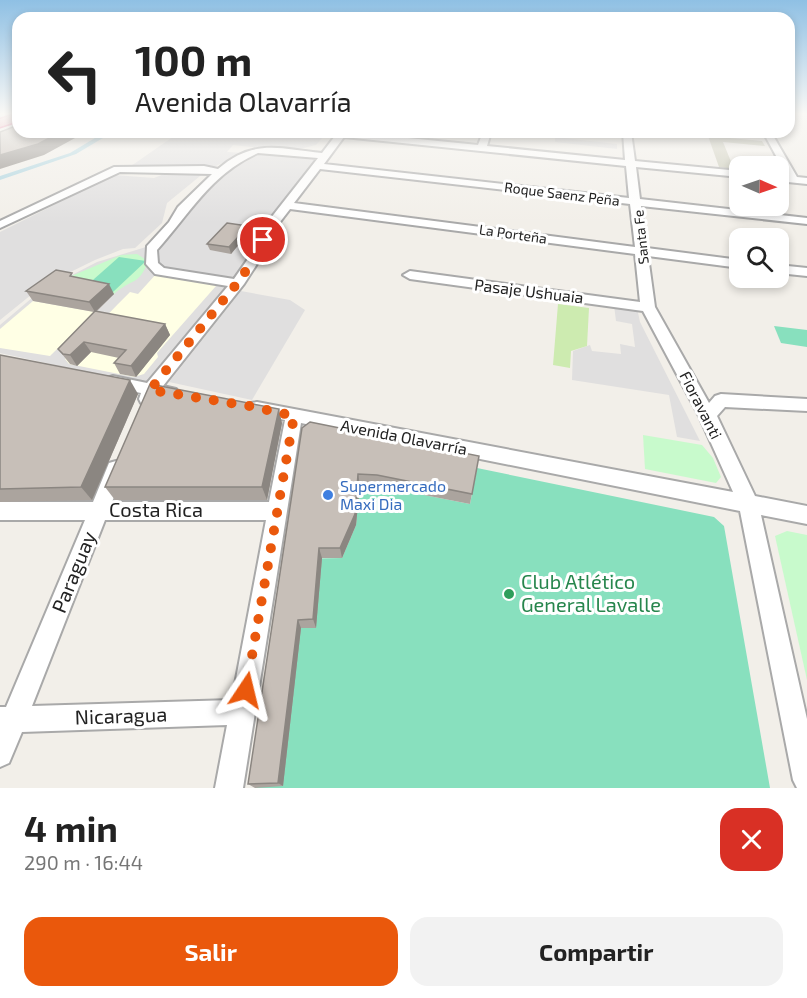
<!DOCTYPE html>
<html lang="es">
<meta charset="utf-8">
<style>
:root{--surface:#fff;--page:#f2f2f2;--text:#222;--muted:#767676;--accent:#ea580c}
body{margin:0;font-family:"Exo 2",sans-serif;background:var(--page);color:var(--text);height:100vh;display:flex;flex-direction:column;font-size:22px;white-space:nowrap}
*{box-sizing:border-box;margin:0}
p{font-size:20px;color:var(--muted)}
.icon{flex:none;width:33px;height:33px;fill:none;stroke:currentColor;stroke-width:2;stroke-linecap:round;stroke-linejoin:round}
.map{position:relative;height:788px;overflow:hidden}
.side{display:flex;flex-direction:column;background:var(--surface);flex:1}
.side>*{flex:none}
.guide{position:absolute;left:12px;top:12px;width:783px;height:126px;border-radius:18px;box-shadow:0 3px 9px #0003;background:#fff;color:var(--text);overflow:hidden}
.needle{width:39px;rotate:92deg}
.fabs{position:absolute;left:729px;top:156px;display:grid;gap:12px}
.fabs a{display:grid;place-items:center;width:60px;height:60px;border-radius:12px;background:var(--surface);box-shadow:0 3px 9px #0003;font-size:30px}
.pin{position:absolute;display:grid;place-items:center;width:51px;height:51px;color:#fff;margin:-26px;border:3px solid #fff;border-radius:50%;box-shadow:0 2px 6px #0007}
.me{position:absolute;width:66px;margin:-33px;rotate:10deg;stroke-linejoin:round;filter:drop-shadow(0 0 4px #0008)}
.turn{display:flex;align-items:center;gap:21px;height:126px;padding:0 24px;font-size:27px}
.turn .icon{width:78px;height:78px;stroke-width:2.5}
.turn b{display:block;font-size:42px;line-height:51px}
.round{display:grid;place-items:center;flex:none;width:63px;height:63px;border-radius:18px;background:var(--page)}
.head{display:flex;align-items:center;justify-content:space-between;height:102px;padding:0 24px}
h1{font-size:36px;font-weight:700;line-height:45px}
.button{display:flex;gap:12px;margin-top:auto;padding:12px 24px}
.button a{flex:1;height:69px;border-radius:18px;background:var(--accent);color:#fff;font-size:24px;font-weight:700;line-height:69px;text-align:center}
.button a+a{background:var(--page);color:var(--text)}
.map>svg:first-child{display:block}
.residential{fill:#e0dfdf}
.education{fill:#ffffe5}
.construction{fill:#c7c7b4}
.grass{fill:#cdebb0}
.park{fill:#c8facc}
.pitch{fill:#88e0be}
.water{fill:#aad3df}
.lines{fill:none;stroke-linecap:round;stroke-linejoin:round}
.minor-casing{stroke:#a9a9a9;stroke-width:4}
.highway-casing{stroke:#dc2a67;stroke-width:3}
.minor{fill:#fff;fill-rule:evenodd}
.highway{fill:#e892a2;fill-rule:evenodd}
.wall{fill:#aba49e}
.shaded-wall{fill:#8b8681}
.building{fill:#c7bfb8;stroke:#8b8681;stroke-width:1.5}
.route{stroke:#ea580c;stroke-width:10;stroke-dasharray:0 18}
.shop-dot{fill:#3f7fe0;stroke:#fff;stroke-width:2}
.leisure-dot{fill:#2e9e5b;stroke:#fff;stroke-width:2}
.labels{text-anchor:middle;stroke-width:6;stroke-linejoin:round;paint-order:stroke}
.far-street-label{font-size:14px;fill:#222;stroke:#fff}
.street-label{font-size:16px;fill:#222;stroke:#fff}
.shop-label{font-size:16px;fill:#366cbe;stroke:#fff;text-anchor:start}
.near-street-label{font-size:20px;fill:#222;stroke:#fff}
.near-leisure-label{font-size:20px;fill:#27864d;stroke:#fff;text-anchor:start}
</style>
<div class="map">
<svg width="807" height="788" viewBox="0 0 807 788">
<rect width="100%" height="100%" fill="#f2efe9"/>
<!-- residential -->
<g class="residential">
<path d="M180,132h103l40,5 -7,8 -25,6 -58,-6 -6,7 17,1 -28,13 -58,2 -27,-2z"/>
<path d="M498,132h71h-13l-1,5 62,7v5l-62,-7v-5z"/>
<path d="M257,150l67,6 -81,118 -11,8 -85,103 -147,-32v-28l39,-33 58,-30 49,-15 1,2 79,-82z"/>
<path d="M174,170l31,2 -38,31 -5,20 -27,25 -12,1 -28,11 -53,26 -42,34v-88l114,-57 40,3z"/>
<path d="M241,291l49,9 15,10 -53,90 -83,-18z"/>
<path d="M614,305l23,3 3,14 60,119 -23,-4 -8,-42 -97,-15 1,-29 17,-6 2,6 29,3 -1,-10 15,3 -3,-23 -16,-3z"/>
</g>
<!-- education -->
<g class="education">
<path d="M157,273l59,10v3l-59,67 1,4 -14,17 -10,3 -65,-13 -4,-5 53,-55 12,-12 8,2z"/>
<path d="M33,301l62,11 -45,44 -50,-8v-19z"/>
</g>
<!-- construction -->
<path class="construction" d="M708,136l54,5 3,5 -42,-4 11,27 -15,-2z"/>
<!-- grass -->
<path class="grass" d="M558,304l31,4 -2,38 -16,5 -1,17 -17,-3z"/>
<!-- park -->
<g class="park">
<path d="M137,254l11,7c-9,25 -16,17 -34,33l-38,-8 -14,-6 59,-25z"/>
<path d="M643,435l59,10 11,13 8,19 -5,6 -71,-14z"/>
<path d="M787,531l20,4v145l-32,-144z"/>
</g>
<!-- pitch -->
<g class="pitch">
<path d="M119,257l27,4 -33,31 -28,-5z"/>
<path d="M774,326l33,4v17l-26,-4z"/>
<path d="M477,468l237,49 10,9 46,262h-515l33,-229 54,-1 14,-33 3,-40 19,1 92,18z"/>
</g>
<!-- water -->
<path class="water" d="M105,132h8l-37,22 -76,26v-4l70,-23z"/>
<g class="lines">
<!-- minor casing -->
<g class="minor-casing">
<g id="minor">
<path d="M317,132h31l130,13 5,-13h8l-4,14 138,14 -2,-28h8l4,29 105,10v6l-104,-10 4,32 167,19v6l-166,-18 6,42 93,12v8l-92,-12 7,51 54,96 6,-7 6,-2 86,5v12l-82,-4 -8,9 38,80 52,10v18l-46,-9 46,204v69h-10l-4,-8 -53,-269 -439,-88 -58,365h-28l12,-63 -205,7 -13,31 -9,4v-60h6l79,-187h-85v-18h93l16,-39 7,-2 7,2 2,6 -13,33h157l16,-82 -34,-7 -2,-5 2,-5 6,-1 476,90 -35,-78 -55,-103 -233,-32 -7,-4 7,-4 230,31 -5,-48 -345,-45 -17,22 -9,22 -20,31 -81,102 13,3 2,4 -2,4 -6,2 -14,-3 -3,7 -6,2 -6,-2 -2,-4 2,-6 -34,-7 -2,-4 2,-4 6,-2 34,7 81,-97 -73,-12 -9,-10 1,-18 22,-24 9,-15 34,-33 -92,-2 -120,56v-7l114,-54 90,-1 14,3c36,-31 61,-20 104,-16l13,-17zM344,137l282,29 3,32 -305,-34zM258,153l60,5 -55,70 -11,25 -18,26 -70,-11 -6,-5 -1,-13c33,-37 54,-76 101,-97zM320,169l310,35 5,43 -341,-44zM105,520h161l-34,180 -200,6z"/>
<path d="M763,132h8l26,45 10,1v6l-29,-3v-6l9,1z"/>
<path d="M778,265l29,3v8l-29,-3z"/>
</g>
</g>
<!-- highway casing -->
<g class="highway-casing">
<path id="highway" d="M18,113v8l-18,6v-8z"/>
</g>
<!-- minor -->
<use href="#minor" class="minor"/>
<!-- highway -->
<use href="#highway" class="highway"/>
</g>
<!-- wall -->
<g class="wall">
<path d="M248,226l1,6 -18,22 -21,-4 -3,-6z"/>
<path d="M75,277l39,17 -18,18 69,12 5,11 -34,42 -16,-3 -6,-11 5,-5 -28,-6 -14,14 -7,-2 -12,-15 36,-37 -61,-11 -7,-10z"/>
<path d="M0,355l138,39 -46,106 -92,2z"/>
<path d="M282,423l-15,77h-152l-10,-13z"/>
<path d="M302,428l177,28 -9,48 -92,-18 -18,-1 -4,40 -14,33h-20l-6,70h-15l-18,158 -28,2 -7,-4z"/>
</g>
<!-- shaded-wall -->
<g class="shaded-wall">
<path d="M61,132h25l-42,23 -44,14v-14z"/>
<path d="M248,226l1,6 -18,22 -2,-7z"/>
<path d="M109,284l5,10 -19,18 -6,-10z"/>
<path d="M165,324l5,11 -34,42 -5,-11z"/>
<path d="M84,342l7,10 -14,14 -7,-11z"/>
<path d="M130,380l8,14 -46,106 -11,-13z"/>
<path d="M279,409l3,14 -15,77 -5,-13z"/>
<path d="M358,474l2,11 -4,40 -14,33 -2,-10z"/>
<path d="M319,548l3,10 -6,70 -3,-9z"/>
<path d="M298,620l3,8 -18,158 -5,-3z"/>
</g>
<!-- building -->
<g class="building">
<path d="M18,125v7h43l-23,12 -38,11v-23z"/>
<path d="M227,223l21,3 -19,21 -22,-3z"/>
<path d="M56,270l16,3 -2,3 39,8 -20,18 -63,-11z"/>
<path d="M95,311l70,13 -34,42 -17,-3 12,-13 -42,-8 -14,13 -7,-1 -5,-5z"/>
<path d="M0,355l130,25 -49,107 -81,2z"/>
<path d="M150,384l129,25 -17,78h-157z"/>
<path d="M310,422l169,34 -7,38 -95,-19 -19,-1 -3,40 -15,34h-21l-6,71 -15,1 -20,163 -30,1 54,-356z"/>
</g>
<!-- sky -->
<linearGradient id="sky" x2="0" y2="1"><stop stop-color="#8fc0e4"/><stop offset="0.51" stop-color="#f9f8f5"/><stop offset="1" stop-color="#f9f8f5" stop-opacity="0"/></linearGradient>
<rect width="807" height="223" fill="url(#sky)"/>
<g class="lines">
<!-- route -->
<path class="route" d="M246,690l48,-274 -45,-10 -99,-16 89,-109 19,-28 5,-13"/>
</g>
<!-- markers -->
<circle class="shop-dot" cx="328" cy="495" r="6"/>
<circle class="leisure-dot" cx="509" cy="594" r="6"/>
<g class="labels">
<!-- far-street labels -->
<g class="far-street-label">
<text transform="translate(562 194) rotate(7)" y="5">Roque Saenz Peña</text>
<text transform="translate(513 234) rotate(8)" y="5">La Porteña</text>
<text transform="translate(641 237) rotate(-96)" y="5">Santa Fe</text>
</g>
<!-- street labels -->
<g class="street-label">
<text transform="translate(529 291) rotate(7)" y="6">Pasaje Ushuaia</text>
<text transform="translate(701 405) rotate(63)" y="6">Fioravanti</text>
<text transform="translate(404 437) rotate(11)" y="6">Avenida Olavarría</text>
</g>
<!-- shop labels -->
<g class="shop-label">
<text x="340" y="492">Supermercado<tspan x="340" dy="18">Maxi Dia</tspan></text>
</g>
<!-- near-street labels -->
<g class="near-street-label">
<text x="156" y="517">Costa Rica</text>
<text transform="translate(74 572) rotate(-68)" y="7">Paraguay</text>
<text transform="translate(121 716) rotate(-2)" y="7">Nicaragua</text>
</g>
<!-- near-leisure labels -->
<g class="near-leisure-label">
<text x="521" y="589">Club Atlético<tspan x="521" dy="23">General Lavalle</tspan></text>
</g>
</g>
</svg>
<div class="fabs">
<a><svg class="needle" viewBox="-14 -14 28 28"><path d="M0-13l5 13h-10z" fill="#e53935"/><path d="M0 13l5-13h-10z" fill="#767676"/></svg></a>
<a><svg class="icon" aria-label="search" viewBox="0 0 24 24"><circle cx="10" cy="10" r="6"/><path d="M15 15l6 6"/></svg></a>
</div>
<div class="pin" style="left:263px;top:240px;background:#d93025"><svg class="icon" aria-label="arrive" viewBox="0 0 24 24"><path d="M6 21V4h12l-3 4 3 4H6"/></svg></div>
<svg class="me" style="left:246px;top:690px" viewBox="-20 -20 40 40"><path d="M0-17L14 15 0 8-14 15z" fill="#ea580c" stroke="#fff" stroke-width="4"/></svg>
<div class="guide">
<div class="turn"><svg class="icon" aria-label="left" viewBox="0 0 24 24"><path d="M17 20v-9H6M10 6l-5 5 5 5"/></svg><div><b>100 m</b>Avenida Olavarría</div></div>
</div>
</div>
<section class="side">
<div class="head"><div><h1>4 min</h1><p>290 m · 16:44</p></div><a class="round" style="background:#d93025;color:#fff"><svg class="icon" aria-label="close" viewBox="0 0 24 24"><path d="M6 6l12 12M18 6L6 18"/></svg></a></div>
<div class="button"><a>Salir</a><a>Compartir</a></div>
</section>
